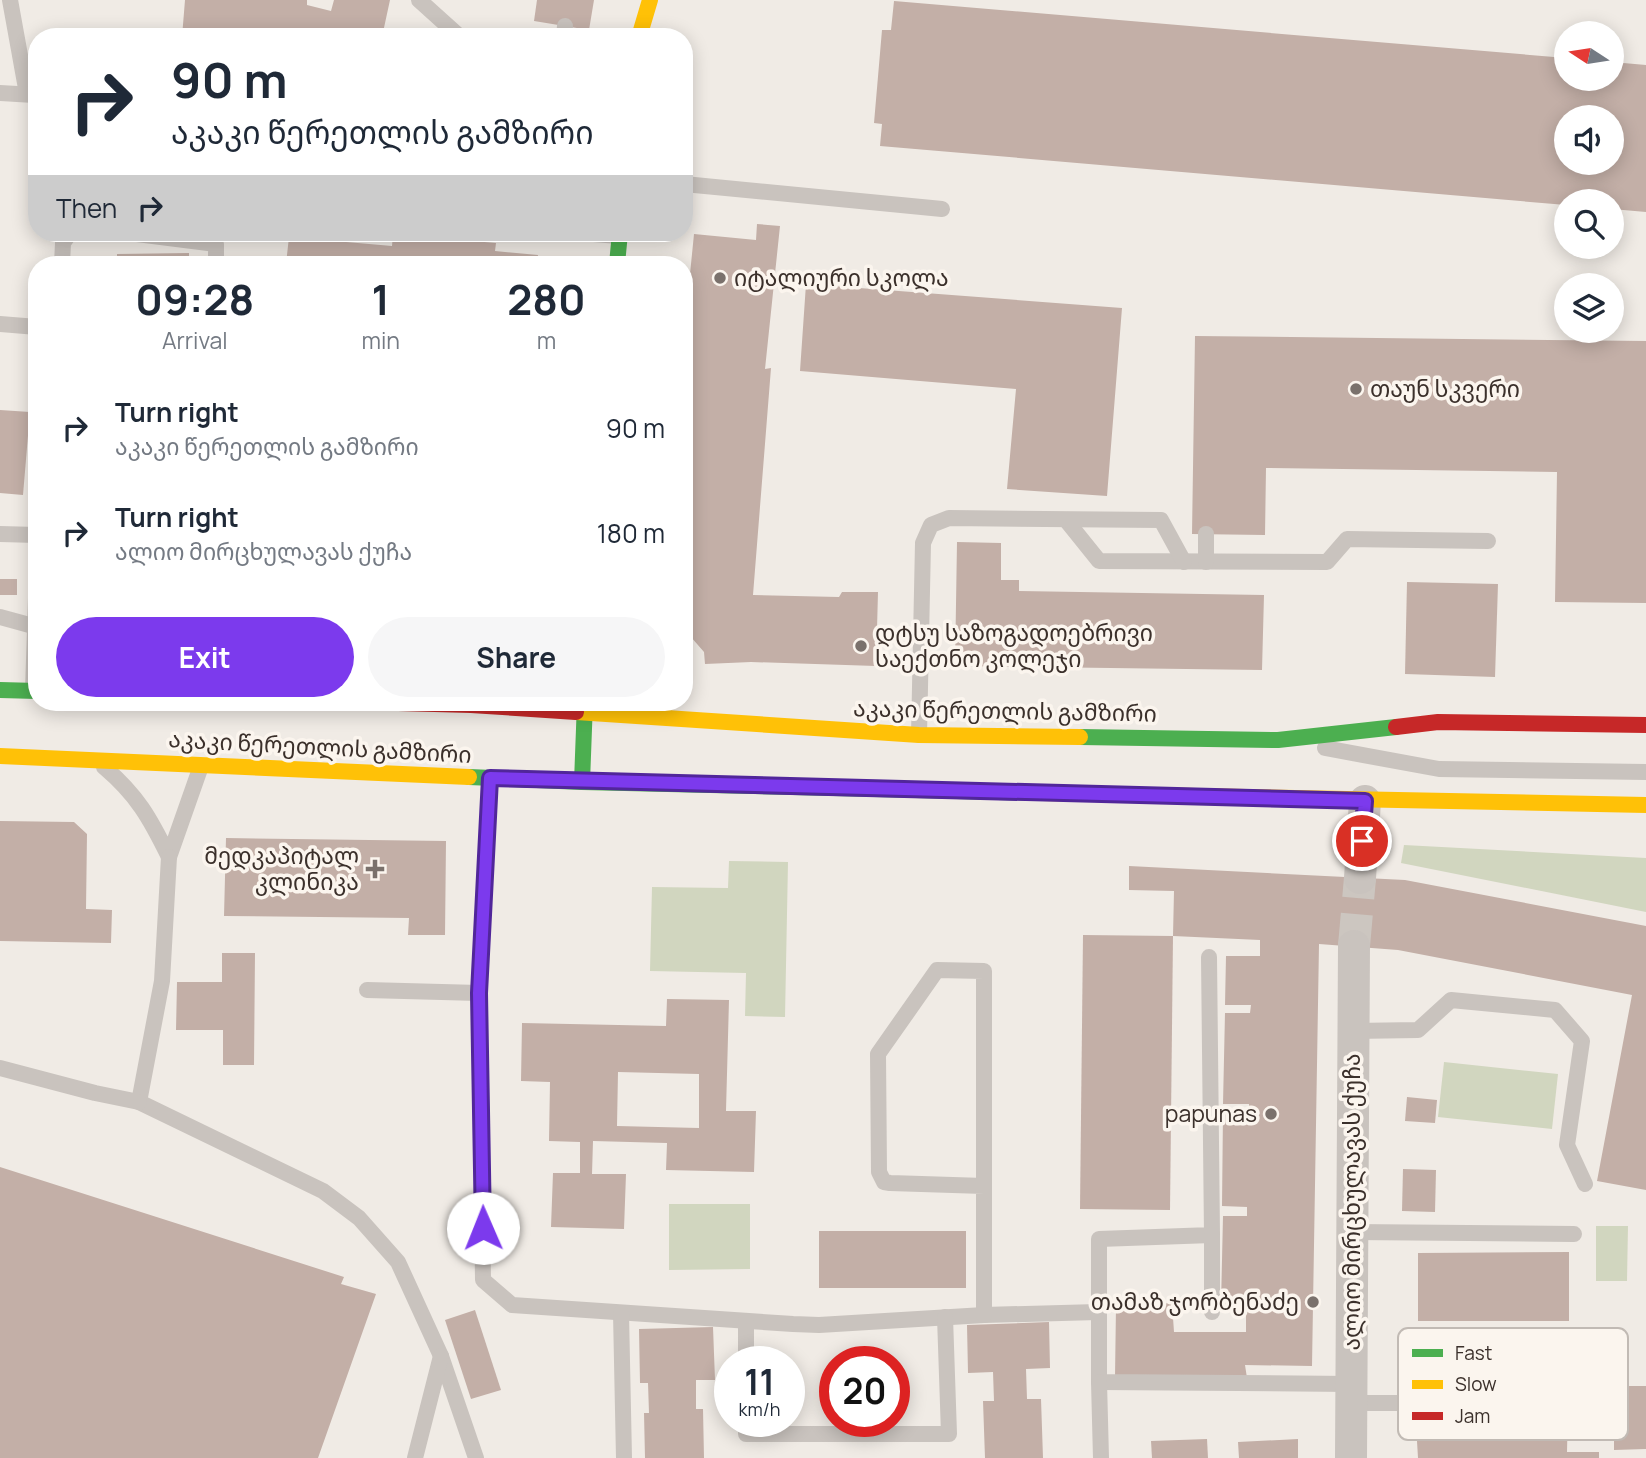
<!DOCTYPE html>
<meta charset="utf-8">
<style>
:root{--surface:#fff;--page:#f6f6f7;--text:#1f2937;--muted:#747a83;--accent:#7c3aed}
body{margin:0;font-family:Manrope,"Noto Sans Georgian",sans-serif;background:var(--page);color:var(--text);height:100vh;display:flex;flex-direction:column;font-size:26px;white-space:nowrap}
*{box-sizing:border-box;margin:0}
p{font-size:23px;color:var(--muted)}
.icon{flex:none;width:38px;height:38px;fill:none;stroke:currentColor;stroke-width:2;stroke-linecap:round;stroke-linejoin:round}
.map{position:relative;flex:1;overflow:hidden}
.panel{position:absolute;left:28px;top:256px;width:665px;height:455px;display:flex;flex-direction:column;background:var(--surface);border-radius:28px;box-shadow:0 4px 18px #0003}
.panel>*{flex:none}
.guide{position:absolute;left:28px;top:28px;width:665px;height:214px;border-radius:28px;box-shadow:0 4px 18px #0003;background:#fff;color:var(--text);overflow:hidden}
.needle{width:46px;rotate:282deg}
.fabs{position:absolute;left:1554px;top:21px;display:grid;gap:14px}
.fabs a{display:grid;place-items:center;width:70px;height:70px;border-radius:50%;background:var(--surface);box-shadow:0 4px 18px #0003;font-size:35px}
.speed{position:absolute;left:714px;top:1346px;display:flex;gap:14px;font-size:35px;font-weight:700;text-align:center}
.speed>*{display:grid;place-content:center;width:91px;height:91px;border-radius:50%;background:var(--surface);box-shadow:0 4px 18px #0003;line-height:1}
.speed small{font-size:18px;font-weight:400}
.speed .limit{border:10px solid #d22;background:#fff;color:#111}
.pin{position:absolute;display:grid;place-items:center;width:60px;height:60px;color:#fff;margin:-30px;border:4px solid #fff;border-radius:50%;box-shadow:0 2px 7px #0007}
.me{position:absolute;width:77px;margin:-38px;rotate:359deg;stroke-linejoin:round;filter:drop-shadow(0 0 5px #0008)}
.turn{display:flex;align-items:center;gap:24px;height:147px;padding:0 28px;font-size:32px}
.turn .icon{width:91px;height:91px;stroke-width:2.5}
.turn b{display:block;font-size:49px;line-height:60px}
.then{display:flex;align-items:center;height:66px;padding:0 28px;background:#0003;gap:14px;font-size:26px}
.eta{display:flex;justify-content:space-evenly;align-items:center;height:119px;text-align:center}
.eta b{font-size:42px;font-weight:700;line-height:49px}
.button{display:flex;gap:14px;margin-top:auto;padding:14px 28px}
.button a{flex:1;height:80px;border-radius:42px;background:var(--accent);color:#fff;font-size:28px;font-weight:700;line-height:80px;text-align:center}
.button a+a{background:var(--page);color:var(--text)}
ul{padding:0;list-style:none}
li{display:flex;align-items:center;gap:21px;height:105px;padding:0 28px}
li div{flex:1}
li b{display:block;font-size:26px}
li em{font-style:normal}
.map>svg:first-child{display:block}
.green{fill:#d1d6bf}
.building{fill:#c3afa7;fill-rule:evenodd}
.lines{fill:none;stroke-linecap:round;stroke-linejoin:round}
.street-tunnel{stroke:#ccc6c0;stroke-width:32;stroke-dasharray:32 16;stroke-linecap:butt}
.lane{stroke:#c9c3be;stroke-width:16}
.street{stroke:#c9c3be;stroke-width:32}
.fast{stroke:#4caf50;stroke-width:16}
.slow{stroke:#ffc107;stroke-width:16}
.jam{stroke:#c62828;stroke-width:16}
.route-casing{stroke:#51269a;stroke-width:18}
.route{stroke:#7c3aed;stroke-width:12}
.poi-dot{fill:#7a716c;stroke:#fbf5ee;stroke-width:2.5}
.labels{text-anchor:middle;stroke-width:7;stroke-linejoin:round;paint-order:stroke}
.poi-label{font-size:23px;fill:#3b302b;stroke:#fbf5ee;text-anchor:start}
.street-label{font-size:23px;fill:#3b302b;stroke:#fbf5ee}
.key{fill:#fbf5ee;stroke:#c1bab4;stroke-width:2}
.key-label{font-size:19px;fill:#3b302b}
</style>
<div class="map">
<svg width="1646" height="1458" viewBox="0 0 1646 1458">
<rect width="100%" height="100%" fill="#f0ebe5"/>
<!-- green -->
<g class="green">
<path d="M1404,845l242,13v54l-245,-49z"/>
<path d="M729,861l59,1 -3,155 -40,-1 1,-43 -96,-2 2,-84 76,1z"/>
<path d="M1444,1062l114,12 -6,55 -114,-12z"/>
<path d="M669,1204h81v65l-81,1z"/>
<path d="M1596,1226h32l-1,55h-31z"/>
</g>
<!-- building -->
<g class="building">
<path d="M185,0h122v5l24,6 3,-11h56l-8,37h-200z"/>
<path d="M537,0h57l-5,30 -55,-9z"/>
<path d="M894,1l672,57v21h46v-17l34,3v147l-34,-3v-8h-46v4l-686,-59 2,-22 -8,-1 8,-93h9zM1566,117h46v46h-46z"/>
<path d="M757,224l23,2 -15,143 6,-1 -18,227 86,2 3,-5h36l-2,74 -125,-4 -46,2 -1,-12 -20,-23v-295l10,-100 62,6z"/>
<path d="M393,234l103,9 -1,8 43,4 -1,9h-251l3,-27 103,9z"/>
<path d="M189,253v11h-72v-10z"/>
<path d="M806,284l316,24 -15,188 -100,-7 9,-100 -216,-18z"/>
<path d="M1195,336l451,5v262l-91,-1 2,-130 -291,-4 -1,67 -73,-1z"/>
<path d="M0,410l30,2 -7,83 -23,-2z"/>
<path d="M957,542l44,1v37h18v11l245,4 -2,75 -307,-4z"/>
<rect x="0" y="579" width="17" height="16"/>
<path d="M1407,582l91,2 -3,93 -90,-3z"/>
<path d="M0,821l74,1 13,12 -1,75 26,1 -1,33 -111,-2z"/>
<path d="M226,838l220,3 -1,94h-37l1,-17 -185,-2z"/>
<path d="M1129,866l276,14 241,46v264l-49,-9 35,-186 -234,-45 -79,-6 -7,422 -67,-1 2,13 -132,-1 1,-71 56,-3 2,29h72v-27h-25l2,-89h24v-9l-25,-1 1,-94h26v-8h-26l2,-91h25l1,-8h-26l1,-49h34v-16l-87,-4 1,-45 -45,-1z"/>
<path d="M1083,935l90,1 -3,274 -90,-1z"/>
<path d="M222,953h33l-1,112h-31v-35h-47l1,-48h45z"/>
<path d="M667,999l62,1 -3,111h30l-2,61 -88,-2 1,-27 -74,-2 -1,33h34l-2,55 -73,-2 2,-54h27v-31l-31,-1 1,-59 -29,-1 1,-58 144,3zM618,1072l81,2v54l-82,-2z"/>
<path d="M1407,1097l30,3 -2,23 -30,-2z"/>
<path d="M0,1167l344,110 -3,7 35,10 -58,164h-318z"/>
<path d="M1403,1169l33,1 -1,42 -33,-1z"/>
<rect x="819" y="1231" width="147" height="57"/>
<path d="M1569,1252v69h-151v-68z"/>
<path d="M475,1310l26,80 -30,9 -26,-79z"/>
<path d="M1049,1322l1,46 -24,1 1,30h14l2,59h-58l-2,-57h11l-1,-29 -25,1 -1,-48z"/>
<path d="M713,1327l2,53h-19v29h7l1,49h-59l-1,-45h5l-1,-30h-8l-1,-54z"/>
<path d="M1614,1386h32v63l-32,1z"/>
<path d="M1568,1406l-1,46h32v6h-181l-1,-17 91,-1v-33z"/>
<path d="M1207,1439l1,19h-56l-1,-17z"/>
<path d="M1298,1439v19h-59l-1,-16z"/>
</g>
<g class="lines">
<!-- street-tunnel -->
<path class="street-tunnel" d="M1354,946l6,-68"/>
<!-- lane -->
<g class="lane">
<path d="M10,0l17,94"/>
<path d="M419,0l41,37"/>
<path d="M564,37l1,-11"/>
<path d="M0,93l34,2"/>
<path d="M684,184l258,25"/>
<path d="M129,233l87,11v20"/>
<path d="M581,233l38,3"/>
<path d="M62,264l1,-21 7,-10"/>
<path d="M0,324l37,3"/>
<path d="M1066,520l33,41 228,1 20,-23 141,2"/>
<path d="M0,534l37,1"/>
<path d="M1206,562v-28"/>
<path d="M0,617l33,9"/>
<path d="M33,691l4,-124"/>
<path d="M919,735l4,-192 8,-18 18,-7 212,2 23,42"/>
<path d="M1325,748l114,21 207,3"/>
<path d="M104,767c33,28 46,51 65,90l32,-91"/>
<path d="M490,778l-11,215 4,287 29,25 281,19 26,1 165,-10 114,-3"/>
<path d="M169,857l-7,124 -23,121 184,89 36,27 39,44 43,94 35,102"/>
<path d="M1209,957l3,278 -113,4v143l252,2"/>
<path d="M367,990l112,3"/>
<path d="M1353,1031l65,-1 33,-30 104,10 27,31 -15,104 18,39"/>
<path d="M0,1068l95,25 44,9"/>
<path d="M1352,1232l222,2"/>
<path d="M1212,1312v-77"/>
<path d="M621,1313l3,145"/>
<path d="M984,1315v-344l-47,-1 -59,84 1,118 5,10 6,1 94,3"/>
<path d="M746,1362v-41"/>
<path d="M1099,1382l2,76"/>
<path d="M1351,1403h112"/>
<path d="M746,1421v13h203l-4,-117"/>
<path d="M415,1458l26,-102"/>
</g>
<!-- street -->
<g class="street">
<path d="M1360,878l5,-77"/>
<path d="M1351,1458l3,-512"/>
</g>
<!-- fast -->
<g class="fast">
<path d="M617,264l3,-31"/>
<path d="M0,690l37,1"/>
<path d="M1080,737l198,3 118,-13"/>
<path d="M469,777l113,5 461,11"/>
<path d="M582,782l3,-80"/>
</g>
<!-- slow -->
<g class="slow">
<path d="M639,37l11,-37"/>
<path d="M576,712l343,23 161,2"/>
<path d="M0,756l469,21"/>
<path d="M1043,793l603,12"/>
</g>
<!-- jam -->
<g class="jam">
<path d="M362,702l109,3 105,7"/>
<path d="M1396,727l42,-5 208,3"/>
</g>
</g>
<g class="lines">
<!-- route casing -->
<g class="route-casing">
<path id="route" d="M483,1228l-4,-235 11,-215 875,23 -3,40"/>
</g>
<!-- route -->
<use href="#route" class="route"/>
</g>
<!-- markers -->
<g class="poi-dot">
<circle cx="720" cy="278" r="7"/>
<circle cx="1356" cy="389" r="7"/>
<circle cx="861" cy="646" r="7"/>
<path d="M371.5 858.5h7v7h7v7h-7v7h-7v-7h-7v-7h7z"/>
<circle cx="1271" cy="1114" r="7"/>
<circle cx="1313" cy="1302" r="7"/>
</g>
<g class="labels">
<!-- poi labels -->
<g class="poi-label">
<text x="734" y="286">იტალიური სკოლა</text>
<text x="1370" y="397">თაუნ სკვერი</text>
<text x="875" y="641">დტსუ საზოგადოებრივი<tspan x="875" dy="26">საექთნო კოლეჯი</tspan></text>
<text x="359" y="864" text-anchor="end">მედკაპიტალ<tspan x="359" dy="26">კლინიკა</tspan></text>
<text x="1257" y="1122" text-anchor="end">papunas</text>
<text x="1299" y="1310" text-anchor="end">თამაზ ჯორბენაძე</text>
</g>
<!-- street labels -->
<g class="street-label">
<text transform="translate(1005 711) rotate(1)" y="8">აკაკი წერეთლის გამზირი</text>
<text transform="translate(320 747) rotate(3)" y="8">აკაკი წერეთლის გამზირი</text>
<text transform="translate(1352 1202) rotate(-90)" y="8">ალიო მირცხულავას ქუჩა</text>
</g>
</g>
<!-- legend -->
<rect x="1398" y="1328" width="230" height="112" rx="10" class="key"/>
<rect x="1412" y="1349" width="31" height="8" fill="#4caf50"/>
<rect x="1412" y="1380" width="31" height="9" fill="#ffc107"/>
<rect x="1412" y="1412" width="31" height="8" fill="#c62828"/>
<g class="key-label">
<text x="1455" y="1360">Fast</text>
<text x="1455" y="1391">Slow</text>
<text x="1455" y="1423">Jam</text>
</g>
</svg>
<div class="fabs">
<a><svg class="needle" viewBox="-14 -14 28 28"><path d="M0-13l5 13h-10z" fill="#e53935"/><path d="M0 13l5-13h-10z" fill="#747a83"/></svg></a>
<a><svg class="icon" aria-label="sound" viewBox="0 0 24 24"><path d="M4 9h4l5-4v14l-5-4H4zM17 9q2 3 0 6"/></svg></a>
<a><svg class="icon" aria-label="search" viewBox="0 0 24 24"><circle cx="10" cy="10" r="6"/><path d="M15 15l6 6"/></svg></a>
<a><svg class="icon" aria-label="layers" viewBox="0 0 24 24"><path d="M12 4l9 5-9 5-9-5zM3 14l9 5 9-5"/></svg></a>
</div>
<div class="speed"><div>11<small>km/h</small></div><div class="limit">20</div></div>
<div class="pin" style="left:1362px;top:841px;background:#d93025"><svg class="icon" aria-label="arrive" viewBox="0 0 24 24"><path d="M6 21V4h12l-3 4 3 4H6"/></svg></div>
<svg class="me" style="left:483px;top:1228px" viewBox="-20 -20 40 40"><circle r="19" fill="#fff"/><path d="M0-13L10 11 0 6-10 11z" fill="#7c3aed"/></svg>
<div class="guide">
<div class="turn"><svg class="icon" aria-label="right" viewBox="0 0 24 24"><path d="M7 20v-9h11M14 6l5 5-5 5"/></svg><div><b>90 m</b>აკაკი წერეთლის გამზირი</div></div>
<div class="then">Then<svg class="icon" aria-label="right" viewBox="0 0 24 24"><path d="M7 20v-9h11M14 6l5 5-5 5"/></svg></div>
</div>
<section class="panel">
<div class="eta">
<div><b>09:28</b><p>Arrival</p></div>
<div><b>1</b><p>min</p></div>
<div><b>280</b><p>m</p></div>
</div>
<ul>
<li><svg class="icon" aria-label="right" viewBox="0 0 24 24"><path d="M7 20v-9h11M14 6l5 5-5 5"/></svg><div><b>Turn right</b><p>აკაკი წერეთლის გამზირი</p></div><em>90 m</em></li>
<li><svg class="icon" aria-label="right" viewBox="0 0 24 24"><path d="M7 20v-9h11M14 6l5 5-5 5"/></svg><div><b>Turn right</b><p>ალიო მირცხულავას ქუჩა</p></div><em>180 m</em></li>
</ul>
<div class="button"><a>Exit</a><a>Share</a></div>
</section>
</div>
